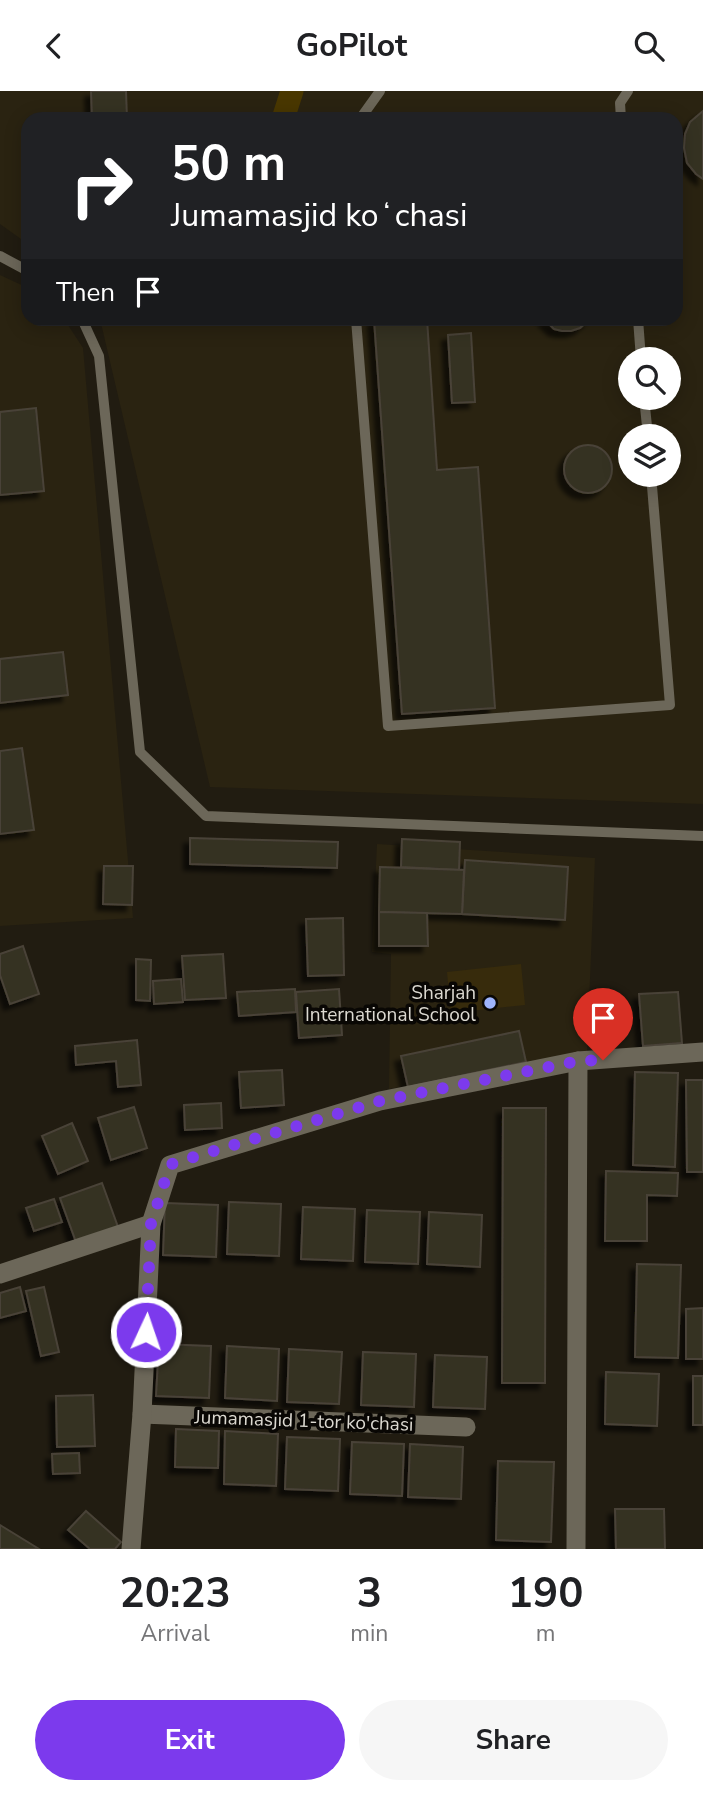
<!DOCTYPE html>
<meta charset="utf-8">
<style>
:root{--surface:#fff;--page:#f6f6f6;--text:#202124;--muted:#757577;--accent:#7c3aed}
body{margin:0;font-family:"Nunito Sans",sans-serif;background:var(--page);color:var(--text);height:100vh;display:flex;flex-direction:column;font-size:26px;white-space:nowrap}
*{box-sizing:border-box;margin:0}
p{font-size:23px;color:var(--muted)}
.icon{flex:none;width:38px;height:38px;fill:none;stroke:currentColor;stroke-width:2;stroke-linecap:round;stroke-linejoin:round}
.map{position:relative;height:1458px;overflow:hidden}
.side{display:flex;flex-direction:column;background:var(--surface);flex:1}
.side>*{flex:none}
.banner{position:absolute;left:21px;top:21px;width:662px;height:214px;border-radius:21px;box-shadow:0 4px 18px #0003;background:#202124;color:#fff;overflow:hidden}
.tools{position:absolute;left:618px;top:256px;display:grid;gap:14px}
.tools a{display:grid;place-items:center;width:63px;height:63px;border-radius:50%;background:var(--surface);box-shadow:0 4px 18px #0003;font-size:35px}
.pin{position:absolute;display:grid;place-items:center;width:60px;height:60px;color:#fff;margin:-72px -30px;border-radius:50% 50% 50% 0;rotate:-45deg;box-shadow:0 0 7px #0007}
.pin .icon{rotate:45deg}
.me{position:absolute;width:77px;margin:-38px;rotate:3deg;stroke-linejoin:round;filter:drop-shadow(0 0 5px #0008)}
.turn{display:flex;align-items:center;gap:24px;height:147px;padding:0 35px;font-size:32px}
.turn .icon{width:91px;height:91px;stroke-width:2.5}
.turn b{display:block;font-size:49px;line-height:60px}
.then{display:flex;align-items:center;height:66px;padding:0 35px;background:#0003;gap:14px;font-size:26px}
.eta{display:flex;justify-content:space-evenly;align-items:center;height:119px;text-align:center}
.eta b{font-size:42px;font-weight:700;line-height:49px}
.button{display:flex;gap:14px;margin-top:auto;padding:14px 35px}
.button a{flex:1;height:80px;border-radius:42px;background:var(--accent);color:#fff;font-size:28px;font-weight:700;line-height:80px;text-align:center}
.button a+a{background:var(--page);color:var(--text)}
header{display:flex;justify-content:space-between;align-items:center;height:91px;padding:0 35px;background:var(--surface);font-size:32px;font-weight:700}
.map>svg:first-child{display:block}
.built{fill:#2a2311;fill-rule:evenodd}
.green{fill:#372b0c}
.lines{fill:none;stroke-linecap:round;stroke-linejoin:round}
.canal{stroke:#493700;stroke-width:23}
.building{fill:#353024;stroke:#494337;stroke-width:2;filter:url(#shadow)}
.service{stroke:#6c6759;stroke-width:10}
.minor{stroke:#6c6759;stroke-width:19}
.route{stroke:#7c3aed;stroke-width:12;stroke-dasharray:0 21.6}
.poi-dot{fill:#9eb4fd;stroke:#090704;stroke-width:2.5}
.labels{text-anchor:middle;stroke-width:7;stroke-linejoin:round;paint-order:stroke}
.poi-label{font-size:19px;fill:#dcd9d1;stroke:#090704;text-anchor:end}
.street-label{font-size:19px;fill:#dcd9d1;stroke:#090704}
</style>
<header><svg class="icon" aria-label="back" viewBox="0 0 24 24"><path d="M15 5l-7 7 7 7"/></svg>GoPilot<svg class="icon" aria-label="search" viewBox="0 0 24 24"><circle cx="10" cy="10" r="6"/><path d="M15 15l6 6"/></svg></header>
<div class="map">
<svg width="703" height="1458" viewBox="0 0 703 1458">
<defs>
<filter id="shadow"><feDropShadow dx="-6" dy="6" stdDeviation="2" flood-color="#0009"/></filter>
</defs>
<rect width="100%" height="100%" fill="#211c11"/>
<!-- built -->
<g class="built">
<path d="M0,0h703v713l-493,-17 -110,-468h576v-200h-648v125l-28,-20zM630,268h38v38h-38zM630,345h38v38h-38z"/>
<path d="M0,184l28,13v31h36l19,29 50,570 -133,8z"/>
<path d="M377,753l218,14 -8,194 -198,37 2,-135 -19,-2z"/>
</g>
<!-- green -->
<path class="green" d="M521,873l4,41 -74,8 -4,-41z"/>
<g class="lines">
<!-- canal -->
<path class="canal" d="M283,28l9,-28"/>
</g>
<!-- building -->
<g class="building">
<path d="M91,0h35l1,28h-35z"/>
<path d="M703,20v68l-7,-5 -9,-11 -3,-15 1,-14 5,-12z"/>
<path d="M374,228h53l10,151 41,-3 17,241 -93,6z"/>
<path d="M544,228h46l-10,9 -9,3h-9l-8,-2z"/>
<path d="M471,242l4,69 -23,1 -4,-68z"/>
<path d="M36,317l8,83 -44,4v-83z"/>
<circle cx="588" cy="378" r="24"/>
<path d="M63,561l5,43 -68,8v-44z"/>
<path d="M22,657l12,82 -34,4v-83z"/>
<path d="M190,747l148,4 -1,26 -147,-4z"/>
<path d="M402,748l58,3 -1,28 -58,-3z"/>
<path d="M465,769l103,7 -3,53 -103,-6z"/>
<path d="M104,775h29l-1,39 -29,-1z"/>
<path d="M380,776l84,3 -2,44 -83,-2z"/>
<path d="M379,821l48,1 1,33h-49z"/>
<path d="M343,827l1,57 -36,1 -2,-57z"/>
<path d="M23,855l16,48 -29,10 -10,-29v-21z"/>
<path d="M223,863l3,44 -41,2 -3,-44z"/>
<path d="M136,868l15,1 -1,41 -14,-1z"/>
<path d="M181,888l2,23 -29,2 -1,-23z"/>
<path d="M295,898l1,23 -57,4 -2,-24z"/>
<path d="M339,898l3,46 -43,3 -3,-46z"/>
<path d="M678,901l4,51 -39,3 -4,-52z"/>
<path d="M519,940l7,31 -118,25 -7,-31z"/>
<path d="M137,949l4,45 -23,2 -2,-26 -40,4 -1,-19z"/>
<path d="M282,979l2,35 -43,3 -2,-36z"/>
<path d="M635,981l43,1 -3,94 -42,-2z"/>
<path d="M686,989h17v92h-16z"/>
<path d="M221,1012l1,25 -37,2 -1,-25z"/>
<path d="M134,1016l13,41 -36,12 -13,-42z"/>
<path d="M503,1017h43l-1,275h-43z"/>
<path d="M72,1032l16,38 -30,13 -16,-38z"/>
<path d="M606,1080l72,2 -1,23 -30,-1v46h-42z"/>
<path d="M102,1092l16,44 -42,15 -16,-44z"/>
<path d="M54,1108l8,23 -28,9 -8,-23z"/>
<path d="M229,1111l52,2 -2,52 -52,-2z"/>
<path d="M165,1112l53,2 -2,52 -53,-2z"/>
<path d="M303,1116l52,2 -2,52 -52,-2z"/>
<path d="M367,1119l53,2 -2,52 -53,-2z"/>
<path d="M429,1121l53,3 -2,52 -53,-3z"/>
<path d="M637,1173l44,1 -3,93 -43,-1z"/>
<path d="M20,1196l6,24 -26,7v-25z"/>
<path d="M44,1196l15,65 -18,4 -15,-65z"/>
<path d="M703,1217v51h-17v-50z"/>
<path d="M159,1253l52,2 -2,52 -53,-2z"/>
<path d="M227,1255l52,3 -2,52 -52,-3z"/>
<path d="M289,1258l53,3 -3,52 -52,-2z"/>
<path d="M363,1261l53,2 -2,53 -53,-2z"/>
<path d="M435,1264l52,2 -2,52 -52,-2z"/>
<path d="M606,1281l53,2 -2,52 -52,-2z"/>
<rect x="693" y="1285" width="10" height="49"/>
<path d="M93,1304l2,51 -38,1 -1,-51z"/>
<path d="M176,1338l43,2 -1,37 -43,-1z"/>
<path d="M225,1340l53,3 -2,52 -52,-2z"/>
<path d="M287,1346l53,2 -2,52 -53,-2z"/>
<path d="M352,1351l52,2 -2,52 -52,-2z"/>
<path d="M410,1353l53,3 -2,52 -53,-2z"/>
<path d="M79,1362l1,20 -27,1 -1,-20z"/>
<path d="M498,1370l56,1 -3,80 -55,-2z"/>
<path d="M615,1418h49l1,40h-49z"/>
<path d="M86,1420l35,31 -6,7h-25l-22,-19z"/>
<path d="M0,1434l39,24h-39z"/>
</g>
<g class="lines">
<!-- service -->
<g class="service">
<path d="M360,28l20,-28"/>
<path d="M621,28l-1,-16 8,-12"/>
<path d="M0,165l28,15"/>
<path d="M82,228l17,37 41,396 66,64 497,20"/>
<path d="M356,228l32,407 282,-21 -19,-231"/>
<path d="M638,228l3,40"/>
<path d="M644,306l4,39"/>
</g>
<!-- minor -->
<g class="minor">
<path d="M0,1183l151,-50"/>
<path d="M142,1323l324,13"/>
<path d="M131,1458l11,-135 9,-190 19,-59 210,-64 198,-40 125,-9"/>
<path d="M576,1458l2,-488"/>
</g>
</g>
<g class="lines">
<!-- route -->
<path class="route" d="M146,1241l5,-108 19,-59 4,-2 206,-62 198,-40 25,-1"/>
</g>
<!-- markers -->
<circle class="poi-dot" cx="490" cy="912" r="7"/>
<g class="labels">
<!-- poi labels -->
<g class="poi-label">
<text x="476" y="908">Sharjah<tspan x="476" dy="22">International School</tspan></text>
</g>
<!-- street labels -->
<g class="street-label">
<text transform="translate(304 1329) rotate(2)" y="7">Jumamasjid 1-tor ko'chasi</text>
</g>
</g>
</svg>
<div class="tools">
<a><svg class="icon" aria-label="search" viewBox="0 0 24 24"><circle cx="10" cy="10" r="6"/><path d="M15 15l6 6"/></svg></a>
<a><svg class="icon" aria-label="layers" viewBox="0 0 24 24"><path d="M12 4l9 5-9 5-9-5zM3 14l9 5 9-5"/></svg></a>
</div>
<div class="pin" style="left:603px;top:969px;background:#d93025"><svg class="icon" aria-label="arrive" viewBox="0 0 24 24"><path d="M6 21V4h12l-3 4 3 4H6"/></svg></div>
<svg class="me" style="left:146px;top:1241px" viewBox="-20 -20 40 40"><circle r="17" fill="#7c3aed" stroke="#fff" stroke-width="3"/><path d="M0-11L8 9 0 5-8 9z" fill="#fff"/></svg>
<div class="banner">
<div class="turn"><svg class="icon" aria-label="right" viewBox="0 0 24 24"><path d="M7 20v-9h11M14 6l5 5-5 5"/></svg><div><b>50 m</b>Jumamasjid koʻchasi</div></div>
<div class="then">Then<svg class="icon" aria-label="arrive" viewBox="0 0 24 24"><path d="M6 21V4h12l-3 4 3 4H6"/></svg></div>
</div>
</div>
<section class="side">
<div class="eta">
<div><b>20:23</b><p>Arrival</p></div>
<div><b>3</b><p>min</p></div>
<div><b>190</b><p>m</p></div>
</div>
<div class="button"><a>Exit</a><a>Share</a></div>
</section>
